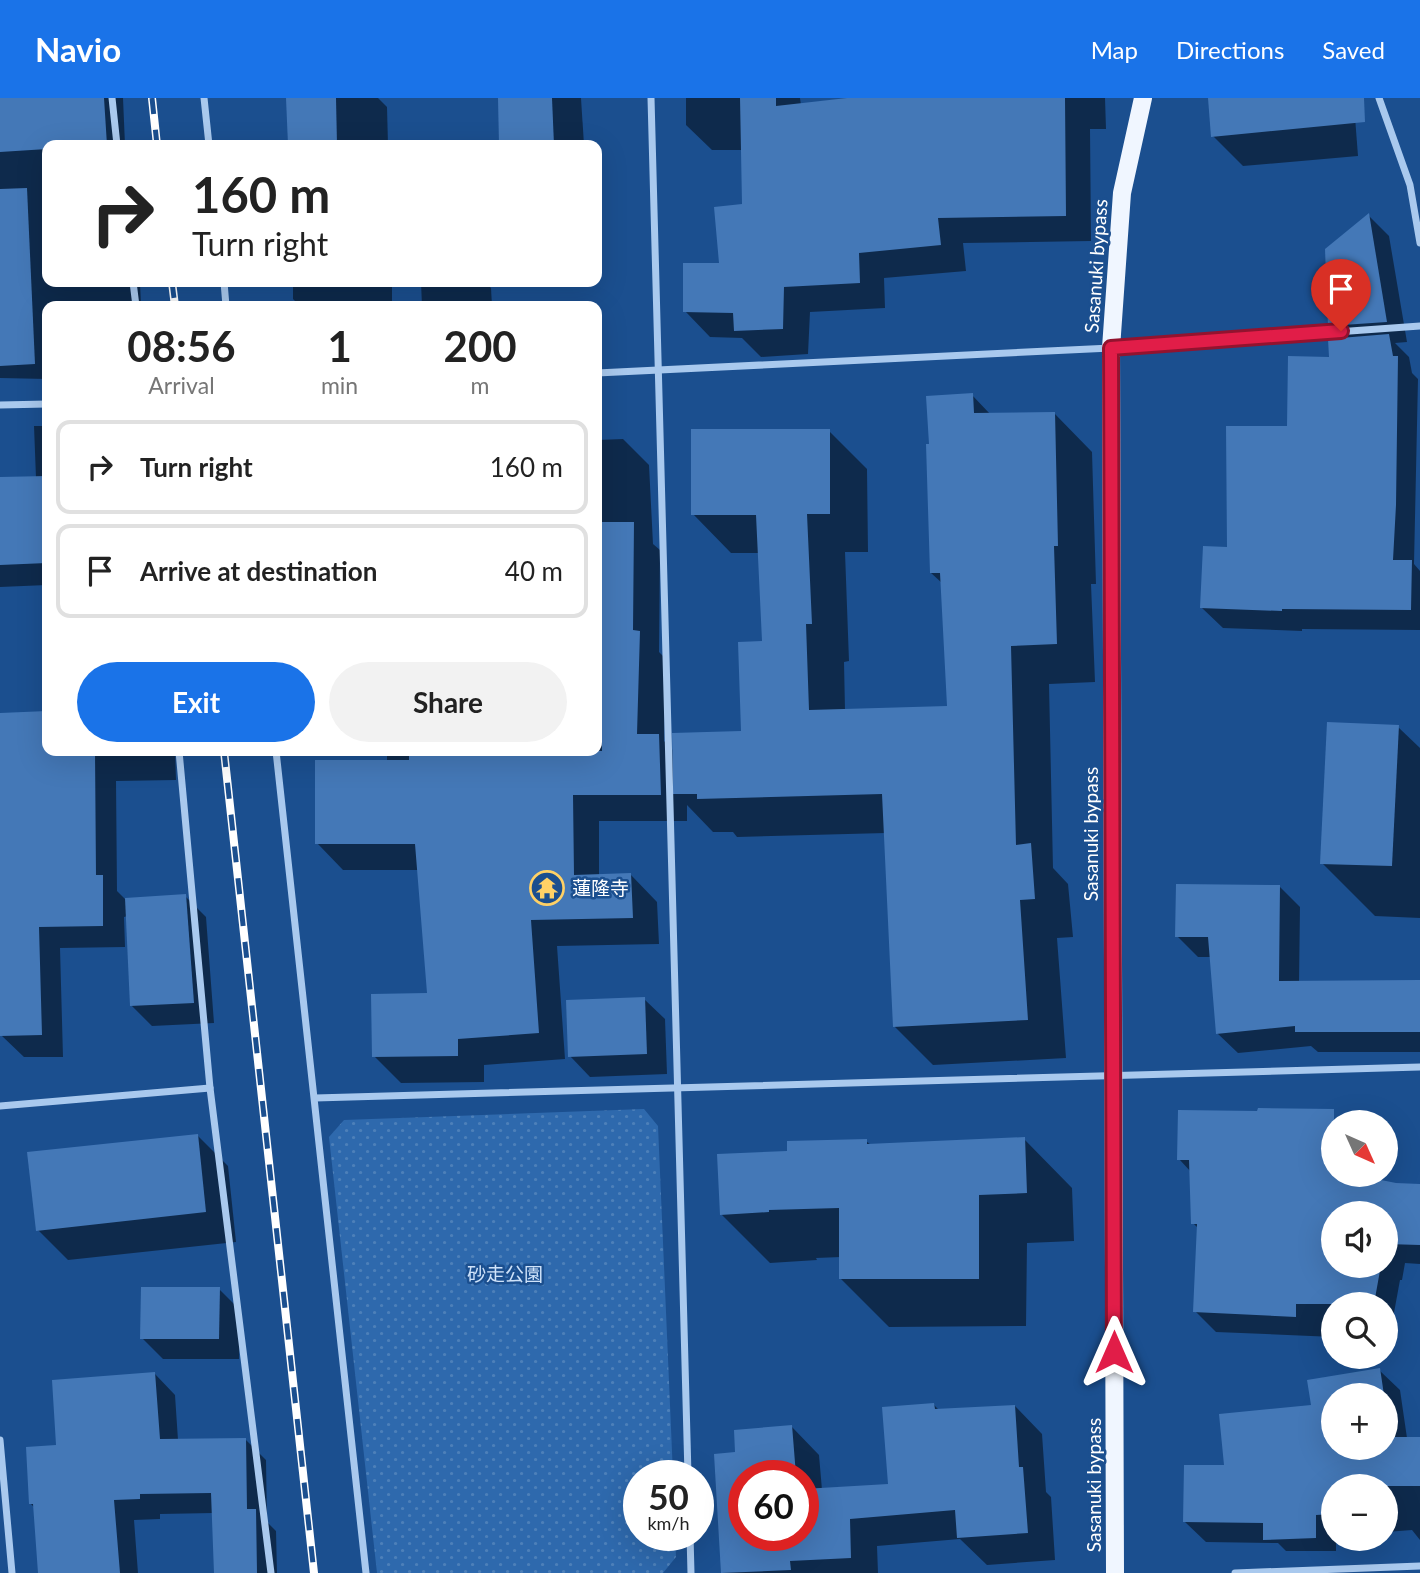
<!DOCTYPE html>
<meta charset="utf-8">
<style>
:root{--surface:#fff;--page:#f2f2f2;--text:#222;--muted:#767676;--line:#e0e0e0;--accent:#1a73e8}
body{margin:0;font-family:Lato,"Noto Sans JP",sans-serif;background:var(--page);color:var(--text);height:100vh;display:flex;flex-direction:column;font-size:26px;white-space:nowrap}
*{box-sizing:border-box;margin:0}
p{font-size:23px;color:var(--muted)}
.icon{flex:none;width:38px;height:38px;fill:none;stroke:currentColor;stroke-width:2;stroke-linecap:round;stroke-linejoin:round}
.map{position:relative;flex:1;overflow:hidden}
.side{position:absolute;left:42px;top:203px;width:560px;height:455px;display:flex;flex-direction:column;background:var(--surface);border-radius:14px;box-shadow:0 7px 28px #0002}
.side>*{flex:none}
.banner{position:absolute;left:42px;top:42px;width:560px;height:147px;border-radius:14px;box-shadow:0 7px 28px #0002;background:#fff;color:var(--text);overflow:hidden}
.needle{width:46px;rotate:135deg}
.buttons{position:absolute;left:1321px;top:1012px;display:grid;gap:14px}
.buttons a{display:grid;place-items:center;width:77px;height:77px;border-radius:50%;background:var(--surface);box-shadow:0 7px 28px #0002;font-size:35px}
.speed{position:absolute;left:623px;top:1362px;display:flex;gap:14px;font-size:35px;font-weight:700;text-align:center}
.speed>*{display:grid;place-content:center;width:91px;height:91px;border-radius:50%;background:var(--surface);box-shadow:0 7px 28px #0002;line-height:1}
.speed small{font-size:18px;font-weight:400}
.speed .limit{border:10px solid #d22;background:#fff;color:#111}
.pin{position:absolute;display:grid;place-items:center;width:60px;height:60px;color:#fff;margin:-72px -30px;border-radius:50% 50% 50% 0;rotate:-45deg;box-shadow:0 0 7px #0007}
.pin .icon{rotate:45deg}
.me{position:absolute;width:77px;margin:-38px;rotate:0deg;stroke-linejoin:round;filter:drop-shadow(0 0 5px #0008)}
.turn{display:flex;align-items:center;gap:24px;height:147px;padding:0 35px;font-size:32px}
.turn .icon{width:91px;height:91px;stroke-width:2.5}
.turn b{display:block;font-size:49px;line-height:60px}
.eta{display:flex;justify-content:space-evenly;align-items:center;height:119px;text-align:center}
.eta b{font-size:42px;font-weight:700;line-height:49px}
.action{display:flex;gap:14px;margin-top:auto;padding:14px 35px}
.action a{flex:1;height:80px;border-radius:42px;background:var(--accent);color:#fff;font-size:28px;font-weight:700;line-height:80px;text-align:center}
.action a+a{background:var(--page);color:var(--text)}
ul{padding:0;list-style:none}
li{display:flex;align-items:center;gap:21px;height:94px;margin:0 14px 10px;padding:0 21px;border:4px solid var(--line);border-radius:14px}
li div{flex:1}
li b{display:block;font-size:26px}
li em{font-style:normal}
header{display:flex;align-items:center;gap:42px;box-sizing:border-box;height:98px;padding:0 35px;background:var(--accent);color:#fff}
header strong{font-size:33px}
nav{display:flex;gap:38px;margin-inline-start:auto;font-size:24px}
.map>svg:first-child{display:block}
.park{fill:url(#park-dots)}
.shadow{fill:#0007;fill-rule:evenodd}
.building{fill:#4478b7}
.lines{fill:none;stroke-linecap:round;stroke-linejoin:round}
.street{stroke:#a9c9ee;stroke-width:7}
.primary{stroke:#f0f6ff;stroke-width:18}
.rail-casing{stroke:#fff;stroke-width:8}
.rail{stroke:#1b4f8f;stroke-width:5;stroke-dasharray:16;stroke-linecap:butt}
.route-casing{stroke:#92132f;stroke-width:18}
.route{stroke:#e11d48;stroke-width:12}
.labels{text-anchor:middle;stroke-width:5;stroke-linejoin:round;paint-order:stroke}
.street-label{font-size:19px;fill:#fff;stroke:#1b4f8f}
.poi-label{font-size:19px;fill:#fff;stroke:#1b4f8f;text-anchor:start}
.park-label{font-size:19px;fill:#cfe3fa;stroke:#1b4f8f}
</style>
<header>
<strong>Navio</strong>
<nav><a>Map</a><a>Directions</a><a>Saved</a></nav>
</header>
<div class="map">
<svg width="1420" height="1475" viewBox="0 0 1420 1475">
<defs>
<pattern id="park-dots" width="8" height="8" patternUnits="userSpaceOnUse" patternTransform="scale(1.75)"><rect width="8" height="8" fill="#2e69ad"/><path d="M2 2h.1M6 6h.1" fill="none" stroke="#4d80b9" stroke-width="1.8" stroke-linecap="round"/></pattern>
</defs>
<rect width="100%" height="100%" fill="#1b4f8f"/>
<!-- park -->
<path class="park" d="M644,1011l14,17 15,349h-34v60h36l1,22 -13,16h-286l-48,-436 15,-17z"/>
<!-- shadow -->
<g class="shadow">
<path d="M0,0h123l2,47h-78v137h93l1,24h-94v73l-47,-1z"/>
<path d="M288,0h90l9,9 1,38h-99z"/>
<path d="M499,0h82l3,47h-84z"/>
<path d="M686,0h114l1,7 61,-7h243l1,31h-16l1,112 -128,2 3,28 -82,7 1,30 -75,4 -2,42 -47,3 -19,-19 -32,-1 -25,-26 36,-47 23,-58 -1,-56h-31l-26,-25z"/>
<path d="M1209,0h127l19,19 3,39 -115,10 -30,-30z"/>
<path d="M597,76l3,3v87h-3z"/>
<path d="M1369,118l20,20 18,106 -12,1 14,14 3,16 6,6 -4,185 6,7v59l-118,-1v2l-79,-3 -21,-20 26,-59 61,-121 54,-89 -14,-13z"/>
<path d="M293,184h99v24h-92l-7,-7z"/>
<path d="M421,184h64l6,6 1,18h-70z"/>
<path d="M972,297l19,20 63,-2 38,39 4,132h-5l4,98 -46,2 4,184 15,16 5,53 -16,1 9,120 -133,7 -38,-38 -9,-194 -149,4 -4,-5h-20l-26,-27v16h-88v55l32,-1 26,27 2,42 -102,2 8,113 -81,6v17l-83,1 -27,-27 55,-62 -10,-124h-76l-26,-27 70,-81v-11h210v-311l26,-1 26,26 4,79 7,6 -1,102 7,7 -2,82 10,10 69,-18 21,-90 -4,-90h-29l-38,-39 136,-83 38,38 1,83h-23l4,109 -5,1 1,48 104,-2 -7,-125 -11,-10z"/>
<path d="M34,328h13v159l-47,2v-108l36,-1z"/>
<path d="M47,614v39h128l1,29 -60,1 1,110 8,8 60,-3 21,21 8,106 -62,3 -21,-21 -3,-89 -4,1 1,30 -65,1 3,109h-39l-22,-21 -2,-321z"/>
<path d="M1398,629l22,21v170l-45,-2 -53,-53z"/>
<path d="M1279,788l21,21 -1,76 121,-2v71h-102l-7,-6 -73,7 -21,-20 -6,-76h-13l-21,-21z"/>
<path d="M644,901l21,20 2,55 -77,3 -20,-21z"/>
<path d="M1180,1014l154,62 62,11h24v79l-15,-1 -3,17h-2l-11,60h-3v-36h-52v33l-118,-5 -21,-21 4,-82 -6,-6 -2,-51 -12,-13zM1334,1115h52v52h-52z"/>
<path d="M198,1038l30,30 8,76 -168,18 -30,-30z"/>
<path d="M1024,1041l48,49 2,53 -47,2 -1,83 -137,1 -49,-49 1,-21 -25,1 1,2 -47,3 -49,-49 68,-61 77,-12 5,4z"/>
<path d="M219,1191l21,21 -1,49h-76l-21,-21z"/>
<path d="M1379,1272l21,20 7,48 13,1v101l-8,-10 -26,2v-46h-52v52h2v13h-50l-8,-8 -72,-1 -21,-20 1,-55 40,-1 -6,-51 93,-9 -4,-25zM1334,1297h52v52h-52z"/>
<path d="M155,1276l20,21 3,45 67,-1 21,21 1,62 9,9 1,42h-62l-1,-60 -54,1v5l-26,1 4,53h-98l-5,-65 -5,-5 28,-56z"/>
<path d="M934,1307l5,5 76,-4 27,28 4,58 5,5 4,63 -68,5 -27,-26 -83,7 1,27h-155l-7,-118 21,-2 55,-26 27,28 3,35 67,-4zM744,1377h59v60h-59z"/>
</g>
<!-- building -->
<g class="building">
<path d="M0,0h104l3,47h-60v4l-47,3z"/>
<path d="M286,0h50l1,47h-49z"/>
<path d="M498,0h54l2,47h-55z"/>
<path d="M740,0h36v8l71,-8h218l1,118 -128,2 3,27 -82,8 1,30 -76,4 -1,42 -49,2 -1,-18 -50,-1v-49h36l-5,-56 28,-3z"/>
<path d="M1208,0h156l1,24 -154,15z"/>
<path d="M27,90l8,176 -35,2v-177z"/>
<path d="M1369,115l18,109 -59,4 -3,-77z"/>
<path d="M1389,236l4,22h5l-2,149 -3,55h19l-1,50 -129,-1v2l-82,-3 3,-62 24,1 -1,-121h61l1,-70 41,1 -1,-18z"/>
<path d="M973,295l1,20 81,-1 3,134h-4l3,98 -46,2 5,199 15,-2 4,56 -15,1 8,120 -135,7 -11,-233 -185,5v-5h-24l-1,-61 69,-2 -3,-89 24,-1 -6,-126h-65v-86h139v85h-23l5,110h-6l3,86 138,-4 -7,-133h-10l-4,-129h3l-3,-48z"/>
<path d="M47,378v87l-47,2v-88z"/>
<path d="M597,424h37l-1,108 7,1 -3,103h22l2,61h-88l1,80 57,-2 2,45 -102,2 8,113 -81,6v17l-86,1 -1,-63 56,-1 -12,-149h-100v-84h94v-9h193l-1,-64h-4z"/>
<path d="M47,613v40h48l1,124h7v51l-64,1 3,108 -42,1v-323z"/>
<path d="M1327,624l72,3 -7,141 -72,-2z"/>
<path d="M1176,786l104,1 -1,96 141,-1v52h-125v-6l-79,8 -8,-97h-33z"/>
<path d="M186,796l8,109 -64,3 -5,-108z"/>
<path d="M645,899l2,57 -79,3 -2,-57z"/>
<path d="M1258,1010l76,1v65h17l45,9 24,1v61l-34,-1v-31h-52v52h47l-7,39h-78v13l-103,-5 4,-88h-6l-2,-64h-12l1,-50 79,1z"/>
<path d="M198,1036l8,78 -170,19 -9,-79z"/>
<path d="M1025,1039l2,56 -48,2v84h-140v-71l-70,2v2l-49,3 -3,-61 70,-3v-10l80,-2v5z"/>
<path d="M141,1189h79l-1,52h-79z"/>
<path d="M1380,1270l4,27h-50v52h52v-38l4,28h30v49h-86v28l-18,1v23l-53,2v-17l-80,-1 1,-57h40l-5,-51 92,-9 -4,-25z"/>
<path d="M155,1274l5,67 86,-1 1,71h9l1,64h-43l-3,-80 -71,1v5l-26,1 6,73h-82l-5,-69h-4l-3,-57 30,-2 -4,-65z"/>
<path d="M934,1305l1,6 80,-4 4,62h4l5,66 -71,5 -2,-28 -105,9 1,39 -61,3 1,9 -70,3 -7,-119 21,-2 -1,-22 58,-5 4,50h-52v60h59v-46l85,-5 -6,-77z"/>
</g>
<g class="lines">
<!-- street -->
<g class="street">
<path d="M112,0l5,47"/>
<path d="M204,0l5,47"/>
<path d="M651,0c9,459 21,918 37,1377"/>
<path d="M1379,0l31,87 10,58"/>
<path d="M133,184l3,24"/>
<path d="M224,184l2,24"/>
<path d="M597,275l514,-25 309,-22"/>
<path d="M0,307l47,-1"/>
<path d="M179,653l31,337 61,485"/>
<path d="M276,653l90,822"/>
<path d="M315,1000l1105,-31"/>
<path d="M0,1008l210,-18"/>
<path d="M0,1342l12,133"/>
<path d="M690,1437l1,38"/>
<path d="M1235,1475l185,-7"/>
</g>
<!-- primary -->
<path class="primary" d="M1115,1475l-4,-1225 11,-155 21,-95"/>
<!-- rail casing -->
<g class="rail-casing">
<g id="rail">
<path d="M152,0l5,47"/>
<path d="M172,184l3,24"/>
<path d="M224,653l90,822"/>
</g>
</g>
<!-- rail -->
<use href="#rail" class="rail"/>
</g>
<g class="lines">
<!-- route casing -->
<g class="route-casing">
<path id="route" d="M1114,1254l-3,-1004 230,-17"/>
</g>
<!-- route -->
<use href="#route" class="route"/>
</g>
<!-- icons -->
<defs>
<g id="temple-ring" transform="scale(1.75)"><circle r="9.5" fill="#1b4f8f" stroke="#ffd166" stroke-width="1.5"/><path d="M0-6L5-2H3V0L6.5 2.5H4V6H1.5V3h-3V6H-4V2.5H-6.5L-3 0V-2H-5Z" fill="#ffd166"/></g>
</defs>
<g fill-rule="evenodd">
<use href="#temple-ring" x="547" y="790"/>
</g>
<g class="labels">
<!-- street labels -->
<g class="street-label">
<text transform="translate(1096 168) rotate(-86)" y="7">Sasanuki bypass</text>
<text transform="translate(1091 736) rotate(-90)" y="7">Sasanuki bypass</text>
<text transform="translate(1094 1387) rotate(-90)" y="7">Sasanuki bypass</text>
</g>
<!-- poi labels -->
<g class="poi-label">
<text x="572" y="797">蓮隆寺</text>
</g>
<!-- park labels -->
<g class="park-label">
<text x="505" y="1183">砂走公園</text>
</g>
</g>
</svg>
<div class="buttons">
<a><svg class="needle" viewBox="-14 -14 28 28"><path d="M0-13l5 13h-10z" fill="#e53935"/><path d="M0 13l5-13h-10z" fill="#767676"/></svg></a>
<a><svg class="icon" aria-label="sound" viewBox="0 0 24 24"><path d="M4 9h4l5-4v14l-5-4H4zM17 9q2 3 0 6"/></svg></a>
<a><svg class="icon" aria-label="search" viewBox="0 0 24 24"><circle cx="10" cy="10" r="6"/><path d="M15 15l6 6"/></svg></a>
<a>+</a>
<a>−</a>
</div>
<div class="speed"><div>50<small>km/h</small></div><div class="limit">60</div></div>
<div class="pin" style="left:1341px;top:233px;background:#d93025"><svg class="icon" aria-label="arrive" viewBox="0 0 24 24"><path d="M6 21V4h12l-3 4 3 4H6"/></svg></div>
<svg class="me" style="left:1114px;top:1254px" viewBox="-20 -20 40 40"><path d="M0-17L14 15 0 8-14 15z" fill="#e11d48" stroke="#fff" stroke-width="4"/></svg>
<div class="banner">
<div class="turn"><svg class="icon" aria-label="right" viewBox="0 0 24 24"><path d="M7 20v-9h11M14 6l5 5-5 5"/></svg><div><b>160 m</b>Turn right</div></div>
</div>
<section class="side">
<div class="eta">
<div><b>08:56</b><p>Arrival</p></div>
<div><b>1</b><p>min</p></div>
<div><b>200</b><p>m</p></div>
</div>
<ul>
<li><svg class="icon" aria-label="right" viewBox="0 0 24 24"><path d="M7 20v-9h11M14 6l5 5-5 5"/></svg><div><b>Turn right</b></div><em>160 m</em></li>
<li><svg class="icon" aria-label="arrive" viewBox="0 0 24 24"><path d="M6 21V4h12l-3 4 3 4H6"/></svg><div><b>Arrive at destination</b></div><em>40 m</em></li>
</ul>
<div class="action"><a>Exit</a><a>Share</a></div>
</section>
</div>
